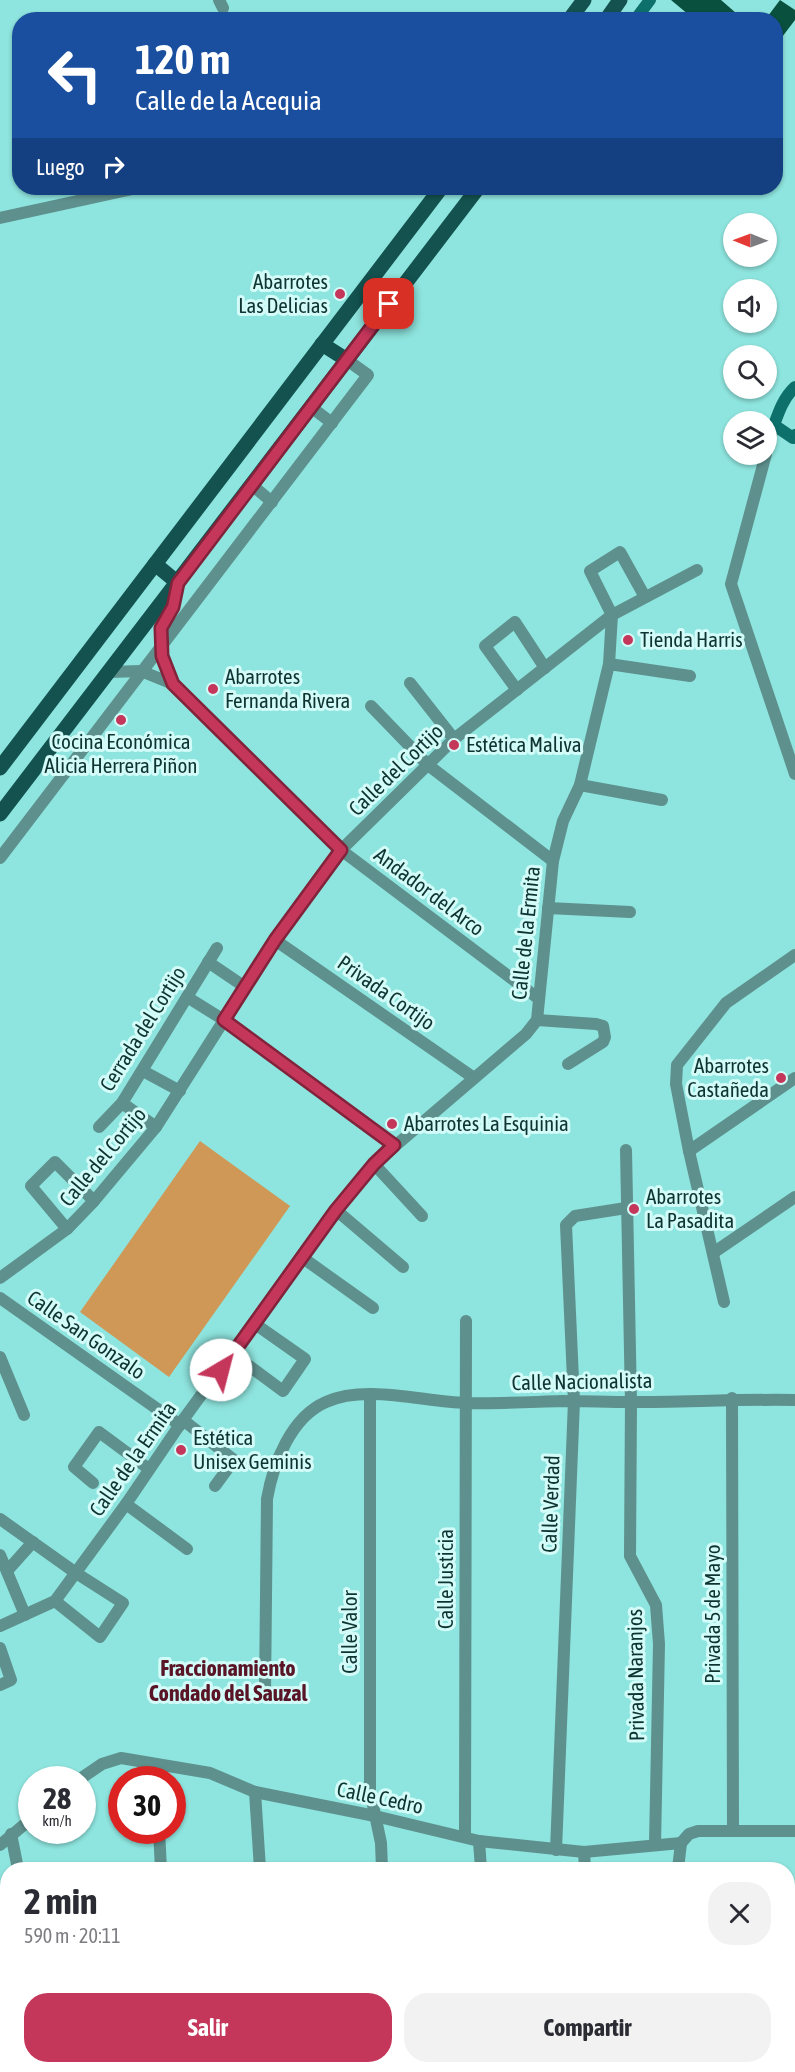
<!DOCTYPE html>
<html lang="es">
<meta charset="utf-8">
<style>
:root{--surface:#fff;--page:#f2f2f3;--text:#2b2b33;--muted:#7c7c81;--accent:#c5365b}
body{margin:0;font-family:"Asap Condensed",sans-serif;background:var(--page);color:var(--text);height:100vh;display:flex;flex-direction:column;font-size:22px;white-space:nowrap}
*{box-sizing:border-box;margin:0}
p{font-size:20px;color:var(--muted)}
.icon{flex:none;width:33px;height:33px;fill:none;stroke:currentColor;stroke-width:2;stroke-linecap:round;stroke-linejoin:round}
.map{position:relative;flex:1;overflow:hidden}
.side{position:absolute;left:0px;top:1862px;width:795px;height:212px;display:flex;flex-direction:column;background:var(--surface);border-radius:24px 24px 0 0;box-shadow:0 2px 4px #0004}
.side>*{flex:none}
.banner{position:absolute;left:12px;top:12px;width:771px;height:183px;border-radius:24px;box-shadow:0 2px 4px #0004;background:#1a4fa0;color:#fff;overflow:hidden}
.needle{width:39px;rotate:271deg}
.controls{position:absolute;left:723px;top:213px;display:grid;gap:12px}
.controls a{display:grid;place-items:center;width:54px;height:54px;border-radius:50%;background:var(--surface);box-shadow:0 2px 4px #0004;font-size:30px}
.speed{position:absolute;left:18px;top:1766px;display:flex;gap:12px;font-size:30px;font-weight:700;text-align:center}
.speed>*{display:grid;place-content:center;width:78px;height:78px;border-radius:50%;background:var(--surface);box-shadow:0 2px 4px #0004;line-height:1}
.speed small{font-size:15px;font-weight:400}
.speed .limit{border:9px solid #d22;background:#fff;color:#111}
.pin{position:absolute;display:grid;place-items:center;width:51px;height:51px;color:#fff;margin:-26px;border-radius:12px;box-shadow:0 3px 9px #0006}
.me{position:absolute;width:66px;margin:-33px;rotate:37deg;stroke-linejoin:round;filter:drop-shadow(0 0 4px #0008)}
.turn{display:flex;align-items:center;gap:21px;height:126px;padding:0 24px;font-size:27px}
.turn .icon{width:78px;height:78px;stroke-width:2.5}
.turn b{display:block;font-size:42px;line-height:51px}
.then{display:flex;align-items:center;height:57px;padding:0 24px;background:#0003;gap:12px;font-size:22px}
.round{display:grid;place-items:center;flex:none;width:63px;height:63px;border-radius:24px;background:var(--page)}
.head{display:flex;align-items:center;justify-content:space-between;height:102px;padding:0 24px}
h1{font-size:36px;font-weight:700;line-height:45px}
.action{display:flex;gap:12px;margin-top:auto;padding:12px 24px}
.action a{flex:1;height:69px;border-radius:24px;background:var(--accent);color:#fff;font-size:24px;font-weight:700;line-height:69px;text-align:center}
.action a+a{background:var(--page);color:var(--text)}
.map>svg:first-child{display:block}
.green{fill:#cf9856}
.building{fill:#0a503e}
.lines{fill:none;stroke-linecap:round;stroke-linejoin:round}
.street{stroke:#5e908d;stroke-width:12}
.secondary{stroke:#0d706b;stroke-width:12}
.primary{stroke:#13524f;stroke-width:15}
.route-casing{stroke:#80233b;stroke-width:15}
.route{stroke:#c5365b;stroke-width:10}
.poi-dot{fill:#c5365b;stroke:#d3fcf9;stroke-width:2}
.labels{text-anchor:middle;stroke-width:6;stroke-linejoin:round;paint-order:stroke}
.poi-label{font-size:21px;fill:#0e3331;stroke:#d3fcf9;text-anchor:start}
.street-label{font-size:21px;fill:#0e3331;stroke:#d3fcf9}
.neighbourhood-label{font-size:22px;font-weight:bold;fill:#591526;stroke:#d3fcf9}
</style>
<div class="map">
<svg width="795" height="2072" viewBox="0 0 795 2072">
<rect width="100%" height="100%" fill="#8ee4de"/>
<!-- green -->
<path class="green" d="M200,1141l90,65 -121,171 -89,-65z"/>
<!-- building -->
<g class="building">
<path d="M671,0h50l23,20h-49z"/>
<path d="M780,0l15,10v10l-19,25v-25h-11z"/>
</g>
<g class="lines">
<!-- street -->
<g class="street">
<path d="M219,0l4,8"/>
<path d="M0,218l137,-30"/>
<path d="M311,407l21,16"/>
<path d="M766,451l8,-26"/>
<path d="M766,454l-35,130 64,190"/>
<path d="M252,485l20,17"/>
<path d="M609,664l81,12"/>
<path d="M109,672l32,-1 32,13 168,166 198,149"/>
<path d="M410,683l44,56"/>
<path d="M173,684l-11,-28 -1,-28 12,-21 5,-24"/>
<path d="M517,690l-32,-44 30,-24 30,46"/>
<path d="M371,706l57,59 125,96"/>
<path d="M580,785l82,15"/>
<path d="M0,858l368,-483 -21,-15"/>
<path d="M548,908l82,4"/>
<path d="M275,940l199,138"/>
<path d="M208,962l37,25"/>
<path d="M187,997l37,23 170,125"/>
<path d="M537,1020l59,4 7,2 2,11 -2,5 -35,22"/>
<path d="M143,1071l37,20"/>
<path d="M122,1103l34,24"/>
<path d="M99,1127l23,-24 95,-155"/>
<path d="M626,1150l5,252 -1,154 26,49 3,39 -4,201"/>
<path d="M689,1151l106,-73"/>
<path d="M374,1164l48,52"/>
<path d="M336,1210l67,57"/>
<path d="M67,1229l-36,-43 24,-24 39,39"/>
<path d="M713,1253l82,-56"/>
<path d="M303,1258l70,50"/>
<path d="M0,1278l67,-49 27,-28 62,-74 119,-187 66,-90 113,-111 158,-124 85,-45"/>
<path d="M0,1298l180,127"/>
<path d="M724,1302l-35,-151 -13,-67 1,-19 49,-62 69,-48"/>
<path d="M233,1354l50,37 22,-32 -50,-35"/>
<path d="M0,1357l24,58"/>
<path d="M370,1394v397l11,52 1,26"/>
<path d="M732,1398l1,432"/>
<path d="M183,1420l51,40 -19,26"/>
<path d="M93,1483l-19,-16 25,-35 50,37"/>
<path d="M126,1504l61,45"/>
<path d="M0,1519l76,54 47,30 -23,34 -45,-36"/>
<path d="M0,1555l25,60"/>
<path d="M7,1571l26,-29"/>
<path d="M0,1626l55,-25 71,-97 57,-84 153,-210 38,-46 152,-130 11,-14 16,-159 10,-40 17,-36 29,-121 3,-49 -22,-44 30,-19 25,45"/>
<path d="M0,1648l11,32 -11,5"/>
<path d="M265,1693l2,-194c6,-35 24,-82 59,-97 40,-18 98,0 140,1 32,1 64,-1 96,-2 23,0 46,1 69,1 55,0 109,-3 164,-2"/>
<path d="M155,1764l1,15"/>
<path d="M80,1779l22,-15 19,-6 89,15 45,19 120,24 104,25 105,11 97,-9"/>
<path d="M255,1792l5,77"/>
<path d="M159,1830l2,39"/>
<path d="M11,1834l7,35"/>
<path d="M465,1837l1,-516"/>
<path d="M479,1841l2,28"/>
<path d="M681,1843l8,-9 9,-3h97"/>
<path d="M0,1845l32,-27"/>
<path d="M556,1850l18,-449 -8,-176 9,-9 51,-8"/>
<path d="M584,1852l1,17"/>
<path d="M678,1869l3,-26"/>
<path d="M270,2066l1,6"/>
<path d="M393,2066v6"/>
<path d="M496,2066v6"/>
<path d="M592,2066l1,6"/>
<path d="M687,2066l1,6"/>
<path d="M73,2072l51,-6"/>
</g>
<!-- secondary -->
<g class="secondary">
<path d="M635,20l15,-20"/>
<path d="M795,387c-11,10 -16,24 -21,38l19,13 2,-3"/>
</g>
<!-- primary -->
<g class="primary">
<path d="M569,20l15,-20"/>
<path d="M606,20l14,-20"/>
<path d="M322,344l25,16"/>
<path d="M155,564l23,19"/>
<path d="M0,768l441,-580"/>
<path d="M0,814l478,-626"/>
</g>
</g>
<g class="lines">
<!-- route casing -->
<g class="route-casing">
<path id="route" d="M221,1370l115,-160 38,-46 20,-19 -170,-125 51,-80 66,-90 -168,-166 -11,-28 -1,-28 12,-21 5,-24 211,-279"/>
</g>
<!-- route -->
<use href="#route" class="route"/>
</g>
<!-- markers -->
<g class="poi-dot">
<circle cx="340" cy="294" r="6"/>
<circle cx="628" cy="640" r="6"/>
<circle cx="213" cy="689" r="6"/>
<circle cx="121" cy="720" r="6"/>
<circle cx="454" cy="745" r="6"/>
<circle cx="781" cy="1078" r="6"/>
<circle cx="392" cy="1124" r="6"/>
<circle cx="634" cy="1209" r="6"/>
<circle cx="181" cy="1450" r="6"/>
</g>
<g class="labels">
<!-- poi labels -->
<g class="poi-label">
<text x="328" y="289" text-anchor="end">Abarrotes<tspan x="328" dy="24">Las Delicias</tspan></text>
<text x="640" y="647">Tienda Harris</text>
<text x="225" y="684">Abarrotes<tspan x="225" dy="24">Fernanda Rivera</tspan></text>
<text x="121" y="749" text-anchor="middle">Cocina Económica<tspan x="121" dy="24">Alicia Herrera Piñon</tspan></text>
<text x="466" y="752">Estética Maliva</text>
<text x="769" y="1073" text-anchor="end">Abarrotes<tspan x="769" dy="24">Castañeda</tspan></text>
<text x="404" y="1131">Abarrotes La Esquinia</text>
<text x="646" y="1204">Abarrotes<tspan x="646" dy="24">La Pasadita</tspan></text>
<text x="193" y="1445">Estética<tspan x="193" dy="24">Unisex Geminis</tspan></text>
</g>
<!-- street labels -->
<g class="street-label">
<text transform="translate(396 770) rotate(-44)" y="7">Calle del Cortijo</text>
<text transform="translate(429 892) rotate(37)" y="7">Andador del Arco</text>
<text transform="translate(526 933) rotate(-84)" y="7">Calle de la Ermita</text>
<text transform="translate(386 993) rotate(35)" y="7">Privada Cortijo</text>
<text transform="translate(143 1029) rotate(-58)" y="7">Cerrada del Cortijo</text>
<text transform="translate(103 1157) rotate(-50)" y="7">Calle del Cortijo</text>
<text transform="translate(86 1335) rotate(35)" y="7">Calle San Gonzalo</text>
<text transform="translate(582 1382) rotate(-1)" y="7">Calle Nacionalista</text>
<text transform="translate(133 1459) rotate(-55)" y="7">Calle de la Ermita</text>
<text transform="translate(551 1504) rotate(-88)" y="7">Calle Verdad</text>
<text transform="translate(446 1579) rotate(-90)" y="7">Calle Justicia</text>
<text transform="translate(713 1614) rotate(-90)" y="7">Privada 5 de Mayo</text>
<text transform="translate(350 1632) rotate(-90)" y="7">Calle Valor</text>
<text transform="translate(636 1675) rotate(-91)" y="7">Privada Naranjos</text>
<text transform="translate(380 1798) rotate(12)" y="7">Calle Cedro</text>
</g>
<!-- neighbourhood labels -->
<g class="neighbourhood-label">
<text x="228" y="1676">Fraccionamiento<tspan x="228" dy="25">Condado del Sauzal</tspan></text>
</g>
</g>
</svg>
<div class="controls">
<a><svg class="needle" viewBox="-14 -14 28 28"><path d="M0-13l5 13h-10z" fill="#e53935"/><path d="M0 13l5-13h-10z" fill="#7c7c81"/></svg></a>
<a><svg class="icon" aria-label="sound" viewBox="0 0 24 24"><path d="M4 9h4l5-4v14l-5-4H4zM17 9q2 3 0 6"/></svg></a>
<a><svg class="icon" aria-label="search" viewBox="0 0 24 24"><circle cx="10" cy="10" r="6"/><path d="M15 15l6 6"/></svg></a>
<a><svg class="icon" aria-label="layers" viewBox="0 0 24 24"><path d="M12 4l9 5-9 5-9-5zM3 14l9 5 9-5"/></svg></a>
</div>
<div class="speed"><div>28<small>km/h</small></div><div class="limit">30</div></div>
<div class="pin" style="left:389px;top:304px;background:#d93025"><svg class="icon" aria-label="arrive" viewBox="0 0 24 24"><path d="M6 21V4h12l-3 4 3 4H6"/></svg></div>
<svg class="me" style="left:221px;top:1370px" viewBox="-20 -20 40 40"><circle r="19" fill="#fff"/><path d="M0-13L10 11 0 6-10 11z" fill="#c5365b"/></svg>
<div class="banner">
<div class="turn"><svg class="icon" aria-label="left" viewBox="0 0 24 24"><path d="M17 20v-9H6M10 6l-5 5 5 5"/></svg><div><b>120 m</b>Calle de la Acequia</div></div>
<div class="then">Luego<svg class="icon" aria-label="right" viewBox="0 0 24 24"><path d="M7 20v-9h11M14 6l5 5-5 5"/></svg></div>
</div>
<section class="side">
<div class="head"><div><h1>2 min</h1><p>590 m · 20:11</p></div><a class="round"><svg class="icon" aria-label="close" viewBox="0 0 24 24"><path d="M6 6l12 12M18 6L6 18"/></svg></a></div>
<div class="action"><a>Salir</a><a>Compartir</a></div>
</section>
</div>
